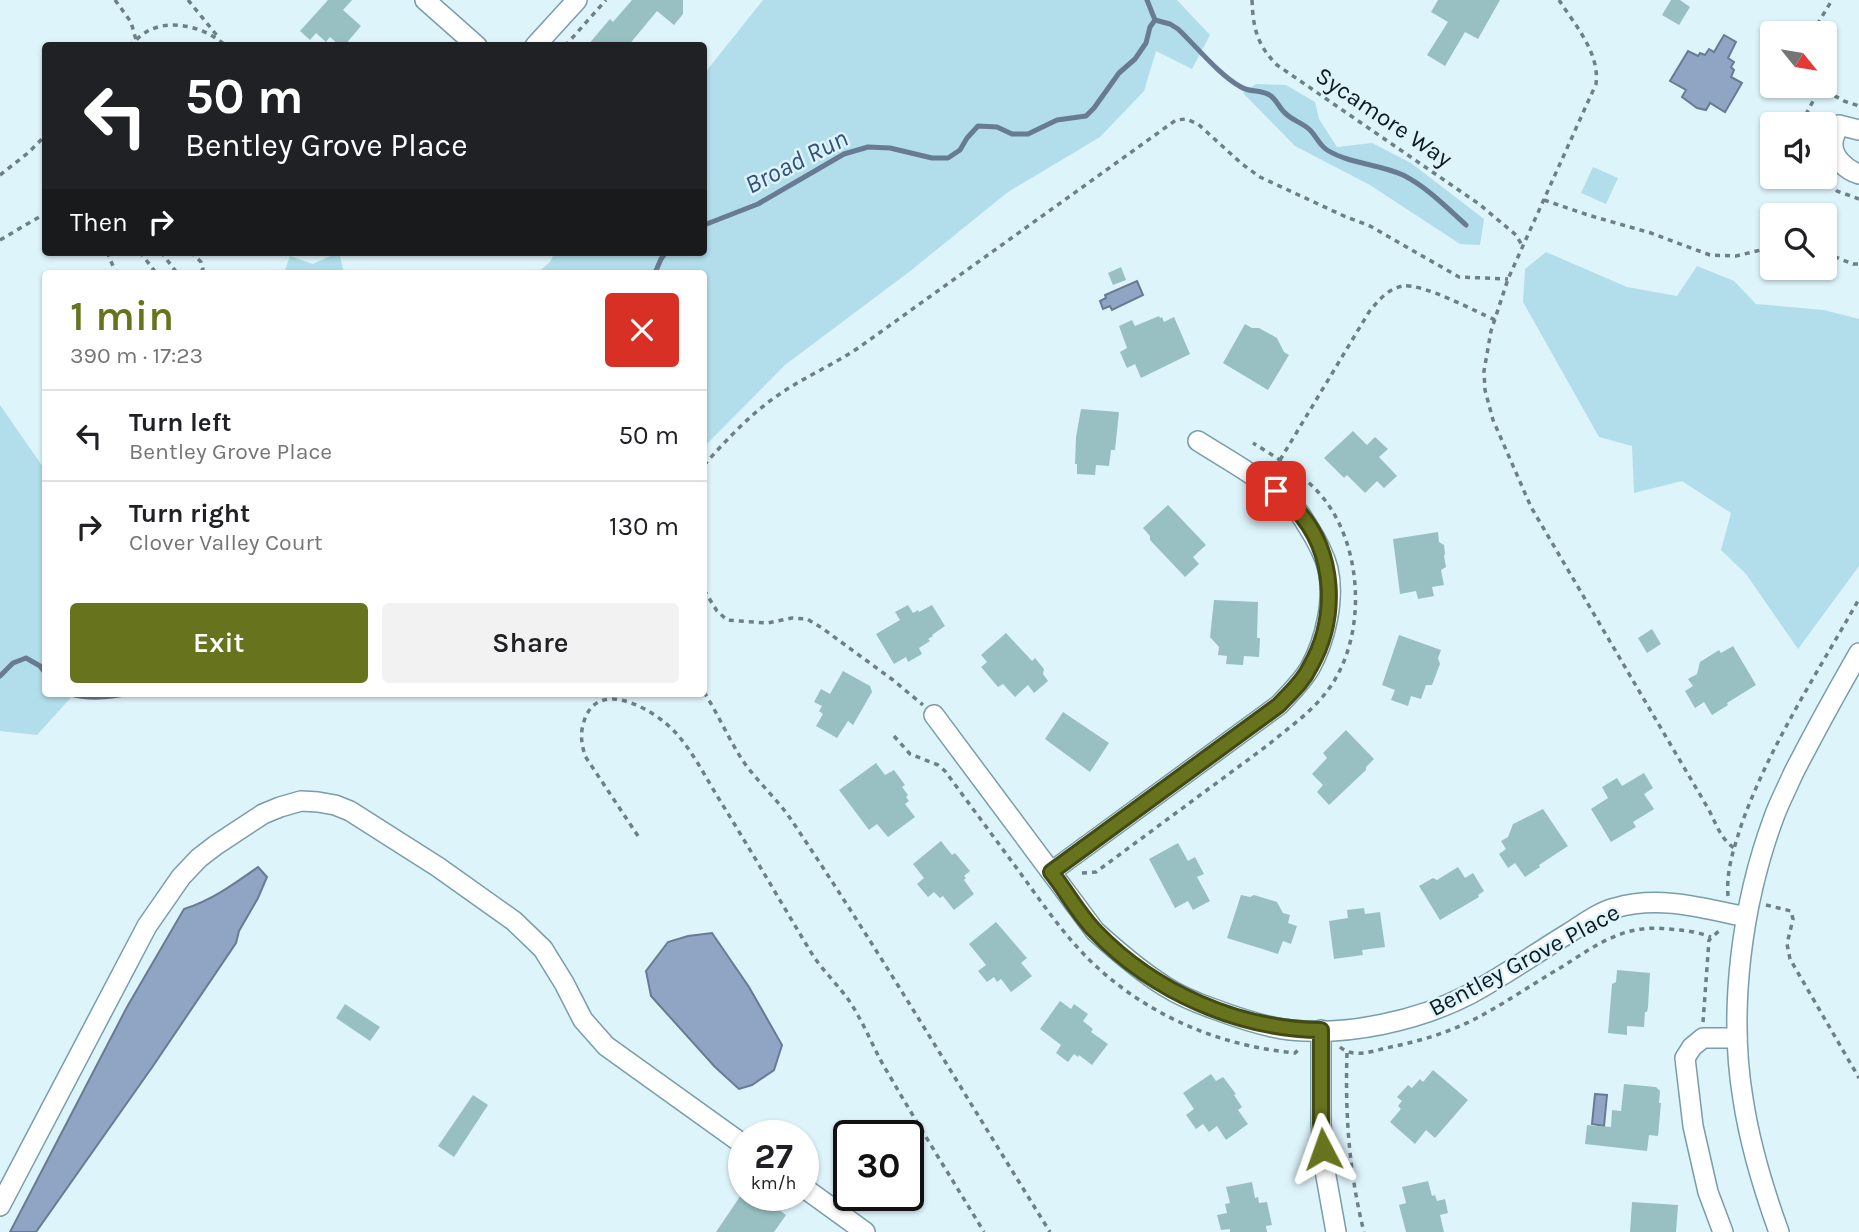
<!DOCTYPE html>
<meta charset="utf-8">
<style>
:root{--surface:#fff;--page:#f2f2f2;--text:#202124;--muted:#757577;--line:#e0e0e0;--accent:#67731d}
body{margin:0;font-family:Karla,sans-serif;background:var(--page);color:var(--text);height:100vh;display:flex;flex-direction:column;font-size:26px;white-space:nowrap}
*{box-sizing:border-box;margin:0}
p{font-size:23px;color:var(--muted)}
.icon{flex:none;width:38px;height:38px;fill:none;stroke:currentColor;stroke-width:2;stroke-linecap:round;stroke-linejoin:round}
.map{position:relative;flex:1;overflow:hidden}
.side{position:absolute;left:42px;top:270px;width:665px;height:427px;display:flex;flex-direction:column;background:var(--surface);border-radius:7px;box-shadow:0 2px 5px #0004}
.side>*{flex:none}
.top-card{position:absolute;left:42px;top:42px;width:665px;height:214px;border-radius:7px;box-shadow:0 2px 5px #0004;background:#202124;color:#fff;overflow:hidden}
.needle{width:46px;rotate:120deg}
.controls{position:absolute;left:1760px;top:21px;display:grid;gap:14px}
.controls a{display:grid;place-items:center;width:77px;height:77px;border-radius:7px;background:var(--surface);box-shadow:0 2px 5px #0004;font-size:35px}
.speed{position:absolute;left:728px;top:1120px;display:flex;gap:14px;font-size:35px;font-weight:700;text-align:center}
.speed>*{display:grid;place-content:center;width:91px;height:91px;border-radius:50%;background:var(--surface);box-shadow:0 2px 5px #0004;line-height:1}
.speed small{font-size:18px;font-weight:400}
.speed .limit{border:4px solid #111;border-radius:10px;background:#fff;color:#111}
.pin{position:absolute;display:grid;place-items:center;width:60px;height:60px;color:#fff;margin:-30px;border-radius:14px;box-shadow:0 4px 10px #0006}
.me{position:absolute;width:77px;margin:-38px;rotate:356deg;stroke-linejoin:round;filter:drop-shadow(0 0 5px #0008)}
.turn{display:flex;align-items:center;gap:24px;height:147px;padding:0 28px;font-size:32px}
.turn .icon{width:91px;height:91px;stroke-width:2.5}
.turn b{display:block;font-size:49px;line-height:60px}
.then{display:flex;align-items:center;height:66px;padding:0 28px;background:#0003;gap:14px;font-size:26px}
.round{display:grid;place-items:center;flex:none;width:74px;height:74px;border-radius:7px;background:var(--page)}
.head{display:flex;align-items:center;justify-content:space-between;height:119px;padding:0 28px}
h1{font-size:42px;font-weight:600;line-height:52px;color:var(--accent)}
.action{display:flex;gap:14px;margin-top:auto;padding:14px 28px}
.action a{flex:1;height:80px;border-radius:7px;background:var(--accent);color:#fff;font-size:28px;font-weight:600;line-height:80px;text-align:center}
.action a+a{background:var(--page);color:var(--text)}
ul{padding:0;list-style:none}
li{display:flex;align-items:center;gap:21px;height:91px;padding:0 28px;border-top:2px solid var(--line)}
li div{flex:1}
li b{display:block;font-size:26px}
li em{font-style:normal}
.map>svg:first-child{display:block}
.green{fill:#b2ddeb}
.water{fill:#90a4c4;stroke:#697b93;stroke-width:2}
.lines{fill:none;stroke-linecap:round;stroke-linejoin:round}
.stream{stroke:#697b93;stroke-width:5}
.building{fill:#98c0c2}
.minor-casing{stroke:#799da9;stroke-width:22}
.path{stroke:#6e8086;stroke-width:3.5;stroke-dasharray:5 5;stroke-linecap:butt}
.minor{stroke:#fff;stroke-width:19}
.route-casing{stroke:#434b13;stroke-width:18}
.route{stroke:#67731d;stroke-width:12}
.labels{text-anchor:middle;stroke-width:5;stroke-linejoin:round;paint-order:stroke}
.street-label{font-size:24px;fill:#0d1b20;stroke:#def4fb}
.water-label{font-size:26px;font-style:italic;fill:#34507d;stroke:#def4fb}
</style>
<div class="map">
<svg width="1859" height="1232" viewBox="0 0 1859 1232">
<rect width="100%" height="100%" fill="#def4fb"/>
<!-- green -->
<g class="green">
<path d="M763,0h414l33,35 -18,34 -36,-18 -12,40 -44,46 -92,55 -99,80 -124,93 -81,82v-174h-167l13,-11 5,-10h149v-178z"/>
<path d="M1256,84l30,1 29,17 4,17 18,28 35,-4 39,20 73,56 -4,26 -20,-1 -90,-59 -75,-39 -52,-53z"/>
<path d="M1593,167l25,11 -12,26 -25,-11z"/>
<path d="M339,252l5,21h-58l-1,-3 5,-14 23,8z"/>
<path d="M1546,252l81,35 50,9 20,-30 37,15 22,23 68,6 35,9v247l-61,83 -52,-75 -25,-24 10,-37 -49,-32 -48,12 -2,-47 -33,-9 -76,-135 2,-33z"/>
<path d="M0,405l45,65 1,223h29l-38,42 -37,-4z"/>
</g>
<!-- water -->
<g class="water">
<path d="M1724,35l12,7 -8,16 6,4 -3,5 3,3 -3,7 11,6 -17,29 -15,-9 -4,7 -9,-2 -15,-11 4,-7 -16,-9 18,-30 10,5 2,-3 5,2 4,-6 5,3z"/>
<path d="M1137,281l6,14 -31,15 -2,-4 -7,3 -3,-8 6,-3 -1,-3z"/>
<path d="M258,867l9,10 -9,21 -19,33 -3,12 -83,123 -117,166h-26l117,-225 57,-98c28,-9 50,-25 74,-42z"/>
<path d="M712,933l37,54 33,58 -8,25 -22,15 -13,4 -24,-22 -64,-71 -5,-25 22,-29 20,-6z"/>
<path d="M1595,1094l12,1 -3,31 -12,-2z"/>
</g>
<g class="lines">
<!-- stream -->
<g class="stream">
<path d="M1147,0l8,20"/>
<path d="M1155,20l15,4 8,5c19,18 41,46 63,58 10,6 21,2 30,9 6,5 8,11 13,16 7,8 19,11 26,18 7,7 9,15 17,20 23,14 52,14 76,25 24,12 44,33 63,50"/>
<path d="M704,225l54,-21 86,-50 24,-7 22,1 42,10h16l12,-8 7,-12 11,-12 19,1 15,7h16l29,-14 29,-4 8,-8 25,-35 16,-14 11,-16 4,-16 5,-7"/>
<path d="M655,273l6,-14 5,-7"/>
<path d="M0,676l13,-13 13,-5 14,8 6,8"/>
<path d="M68,693c22,7 40,4 62,0"/>
</g>
</g>
<!-- building -->
<g class="building">
<path d="M328,0h24l-9,10 18,16 -17,20h-4l-10,-9 -4,5 -10,-9 -6,7 -10,-9z"/>
<path d="M632,0h51v14l-9,11 -17,-14 -29,35h-41l23,-27 3,3z"/>
<path d="M1438,0h62l-22,39 -13,-7 -20,34 -18,-11 21,-33 -17,-10z"/>
<path d="M1671,0h9l10,7 -11,18 -17,-10z"/>
<path d="M1121,267l5,13 -13,5 -5,-12z"/>
<path d="M1159,316l1,2 2,-1 2,5 10,-5 16,37 -49,24 -6,-14 -8,4 -7,-16 7,-4 -8,-22 13,-6 3,6z"/>
<path d="M1245,324l7,4h7l18,10 7,14 5,3 -21,35 -45,-27z"/>
<path d="M1081,409l38,3 -4,38h-4l-2,16 -13,-1 -1,10 -18,-1v-10h-2l1,-27z"/>
<path d="M1353,431l14,14 8,-8 13,12 -9,8 18,19 -13,12 -7,-7 -12,12 -18,-18 -3,3 -20,-20z"/>
<path d="M1168,505l38,40 -13,12 6,7 -14,13 -35,-37v-4l-7,-8z"/>
<path d="M1438,532l1,10 5,3 1,9 -1,2 2,11 -5,3 3,15 -12,2 2,9 -16,3 -2,-8 -16,3 -7,-55z"/>
<path d="M1214,600l44,2 -1,36h3l-1,19 -15,-1 -1,9 -17,-1 1,-8 -9,-1 1,-8 -9,-10z"/>
<path d="M908,605l5,8 5,-3 1,2 13,-7 13,21 -13,9 1,1 -5,3 2,2 -11,7 3,6 -14,8 -2,-5 -12,7 -18,-30 24,-14 -5,-8z"/>
<path d="M1652,629l9,15 -14,9 -9,-15z"/>
<path d="M1006,633l26,28 3,-3 9,11 -1,5 5,7 -14,12 -6,-8 -13,12 -12,-13 -5,3 -17,-20 6,-5 -6,-7z"/>
<path d="M1399,635l42,15 -3,8 2,6 -8,21h-6l-5,14 -10,-3 -3,10 -17,-6 4,-10 -13,-5z"/>
<path d="M1733,646l23,39 -29,18 1,2 -16,10 -8,-13 -9,6 -10,-17 8,-5 -5,-7 9,-5 3,-12 19,-12 2,3z"/>
<path d="M843,671l27,15 2,6 -19,33 -5,-4 -11,17 -21,-12 7,-12 -4,-3 3,-5 -8,-4 7,-13 9,5z"/>
<path d="M1063,712l46,31 -19,29 -45,-33z"/>
<path d="M1346,730l28,29 -8,8v3l-37,35 -12,-13 6,-7 -11,-11 15,-16 -4,-5z"/>
<path d="M876,763l9,12 9,-5 11,15 -3,2 6,8 -2,2 3,4 -4,3 10,13 -27,20 -11,-13 -8,6 -30,-40z"/>
<path d="M1644,773l9,15 -9,6 10,15 -21,13 3,5 -25,15 -20,-33 17,-11 -6,-11 15,-9 5,8z"/>
<path d="M1543,809l25,37 -29,19 1,2 -15,10 -10,-14 -7,5 -9,-14 7,-5 -5,-8 7,-4 5,-13z"/>
<path d="M941,841l11,14 3,-2 15,18 -6,5 2,2 -2,2 10,14 -20,16 -11,-14 -3,2 -6,-6 -6,5 -11,-13 7,-6 -11,-14z"/>
<path d="M1178,843l10,18 7,-4 9,17 -7,3 13,24 -17,9 -5,-9 -13,7 -26,-49z"/>
<path d="M1458,867l7,11 8,-5 11,18 -6,4 1,2 -39,23 -21,-34 14,-8 4,2z"/>
<path d="M1241,895l9,2 4,-2 23,7 6,11 7,2 -2,8 9,3 -6,18 -8,-3 -5,13 -51,-16z"/>
<path d="M1364,908l1,6 15,-2 5,35 -23,3 1,5 -29,4 -5,-38 19,-3 -1,-8z"/>
<path d="M996,922l31,36 -6,5 11,13 -21,16 -10,-13 -4,3 -3,-5 -7,5 -9,-11 8,-6 -17,-21z"/>
<path d="M1617,970l33,3 -2,34 -1,5h-2l-1,15 -17,-1v9l-19,-2 4,-49 4,-2z"/>
<path d="M1060,1001l11,8 3,-5 14,10 -5,7 10,8 -2,3 17,12 -16,21 -13,-10 -1,2 -4,-3 -6,8 -12,-9 5,-8 -21,-16z"/>
<path d="M345,1004l35,23 -10,14 -34,-23z"/>
<path d="M1433,1070l35,30 -33,38 -9,-8 -11,14 -25,-22 11,-13 -3,-3 4,-5 -5,-4 11,-12 4,3 8,-9 3,3z"/>
<path d="M1211,1074l5,7 7,-4 13,17 -2,1 8,12 -4,3 10,14 -22,16 -9,-14 -8,6 -6,-8 -7,5 -10,-14 8,-6 -11,-16z"/>
<path d="M1624,1084l32,3 4,4 -1,12h2l-3,33 -9,-1 -2,16 -62,-7 2,-19 24,2 1,-17 9,1z"/>
<path d="M473,1095l15,10 -34,52 -16,-11z"/>
<path d="M1428,1181l4,15 3,-1 2,6 8,-2 3,14 -8,2 4,17h-38l-7,-27 7,-2 -4,-16z"/>
<path d="M1252,1182l3,16 3,-1 1,6 8,-1 5,23 -6,1 1,6h-37v-3l-9,1 -4,-15 10,-2 -2,-9 5,-1 -4,-16z"/>
<path d="M741,1195h18l27,20 -12,17h-58z"/>
<path d="M1632,1202l46,3 -2,27h-46z"/>
</g>
<g class="lines">
<!-- minor casing -->
<g class="minor-casing">
<g id="minor">
<path d="M425,0l52,46"/>
<path d="M535,46l42,-46"/>
<path d="M1859,130l-20,-5c-2,5 -6,12 -6,18 -1,14 13,27 26,31"/>
<path d="M934,715l161,216c22,20 45,40 71,56 14,9 31,16 48,22 24,9 50,18 76,21 58,6 128,-9 180,-36 34,-18 66,-41 99,-61 14,-9 30,-21 46,-25 44,-13 88,0 131,9"/>
<path d="M1051,872l228,-167c11,-12 23,-23 31,-37 15,-27 25,-68 18,-99 -4,-16 -12,-30 -21,-44 -4,-6 -7,-12 -12,-17 -29,-27 -64,-46 -97,-67"/>
<path d="M1321,1030v93l3,42 12,67"/>
<path d="M803,1187l62,45"/>
<path d="M0,1206l147,-280 34,-49 18,-19 17,-13 47,-31 17,-7 21,-6 17,1 17,3 15,6 88,56 76,54 29,28 21,34 19,37 23,26 138,99"/>
<path d="M1723,1232l-15,-40 -15,-66 -8,-68 7,-11 11,-9h34"/>
<path d="M1779,1232c-16,-44 -29,-87 -36,-133 -15,-90 -1,-196 31,-282 5,-14 13,-29 19,-43 21,-41 43,-81 66,-121"/>
</g>
</g>
<!-- path -->
<g class="path">
<path d="M115,0l16,22 5,18"/>
<path d="M188,0l31,38"/>
<path d="M1252,0c1,28 5,45 25,65l202,139 37,31 7,12"/>
<path d="M1559,0c16,25 41,53 37,84l-88,195 -17,52 -7,40 1,19 8,30 38,87 178,303c7,14 12,29 25,38"/>
<path d="M1812,33l20,-33"/>
<path d="M129,46c7,-6 15,-14 23,-17 24,-10 56,0 74,17"/>
<path d="M565,46l41,-46"/>
<path d="M1817,86l27,15 15,5"/>
<path d="M1803,124l1,-6 16,-30"/>
<path d="M0,175l28,-22 18,-18"/>
<path d="M1821,177l16,14 22,8"/>
<path d="M1544,200l44,15 63,18 59,22 26,1 37,-9"/>
<path d="M0,240l46,-27"/>
<path d="M107,252l9,21"/>
<path d="M140,252l16,21"/>
<path d="M161,252l16,21"/>
<path d="M191,252l10,10 2,7 -3,4"/>
<path d="M1825,253l28,11h6"/>
<path d="M1280,460l89,-148c9,-11 18,-23 34,-26 19,-3 72,25 92,34"/>
<path d="M704,465c25,-28 52,-57 85,-77 24,-15 49,-26 72,-42l315,-226 10,-1 12,5 44,40 18,13 84,39 26,10 89,51 49,2"/>
<path d="M704,590l13,21 10,9 40,3 25,-5 15,1 15,9 71,52 30,25"/>
<path d="M704,692c14,22 24,46 39,69 14,20 33,37 47,57 91,135 174,276 260,414"/>
<path d="M894,736l16,18 28,11 7,6c25,34 51,69 76,103 24,33 47,67 77,94 55,50 124,78 197,85l4,-4"/>
<path d="M638,836l-53,-80c-3,-11 -5,-20 -2,-31 12,-51 72,-15 93,8 17,19 30,45 43,66 31,50 60,100 90,150 13,23 35,40 47,63 12,20 20,42 32,61 31,54 64,106 96,159"/>
<path d="M1082,873l14,-1 172,-127c19,-16 41,-31 56,-50 43,-51 41,-144 0,-196 -19,-24 -45,-40 -71,-56"/>
<path d="M1728,896c-2,-26 6,-48 14,-73 29,-80 76,-151 117,-224"/>
<path d="M1766,905l25,6 2,8 -6,25 3,15 69,119"/>
<path d="M1703,1022l6,-82 11,-10"/>
<path d="M1340,1047c13,11 30,5 46,1 30,-6 59,-14 87,-28 31,-16 61,-37 92,-55 23,-15 49,-33 77,-36 12,-2 25,0 38,1 10,1 21,3 31,7"/>
<path d="M1347,1053c-2,60 2,120 17,179"/>
</g>
<!-- minor -->
<use href="#minor" class="minor"/>
</g>
<g class="lines">
<!-- route casing -->
<g class="route-casing">
<path id="route" d="M1276,491c7,6 14,12 20,18 40,43 42,109 14,158 -7,15 -20,26 -31,38l-228,167c16,20 28,43 45,60 58,60 142,97 225,98v93l2,26"/>
</g>
<!-- route -->
<use href="#route" class="route"/>
</g>
<g class="labels">
<!-- street labels -->
<g class="street-label">
<text transform="translate(1384 117) rotate(34)" y="8">Sycamore Way</text>
<text transform="translate(1524 960) rotate(-28)" y="8">Bentley Grove Place</text>
</g>
<!-- water labels -->
<g class="water-label">
<text transform="translate(796 161) rotate(-27)" y="9">Broad Run</text>
</g>
</g>
</svg>
<div class="controls">
<a><svg class="needle" viewBox="-14 -14 28 28"><path d="M0-13l5 13h-10z" fill="#e53935"/><path d="M0 13l5-13h-10z" fill="#757577"/></svg></a>
<a><svg class="icon" aria-label="sound" viewBox="0 0 24 24"><path d="M4 9h4l5-4v14l-5-4H4zM17 9q2 3 0 6"/></svg></a>
<a><svg class="icon" aria-label="search" viewBox="0 0 24 24"><circle cx="10" cy="10" r="6"/><path d="M15 15l6 6"/></svg></a>
</div>
<div class="speed"><div>27<small>km/h</small></div><div class="limit">30</div></div>
<div class="pin" style="left:1276px;top:491px;background:#d93025"><svg class="icon" aria-label="arrive" viewBox="0 0 24 24"><path d="M6 21V4h12l-3 4 3 4H6"/></svg></div>
<svg class="me" style="left:1323px;top:1149px" viewBox="-20 -20 40 40"><path d="M0-17L14 15 0 8-14 15z" fill="#67731d" stroke="#fff" stroke-width="4"/></svg>
<div class="top-card">
<div class="turn"><svg class="icon" aria-label="left" viewBox="0 0 24 24"><path d="M17 20v-9H6M10 6l-5 5 5 5"/></svg><div><b>50 m</b>Bentley Grove Place</div></div>
<div class="then">Then<svg class="icon" aria-label="right" viewBox="0 0 24 24"><path d="M7 20v-9h11M14 6l5 5-5 5"/></svg></div>
</div>
<section class="side">
<div class="head"><div><h1>1 min</h1><p>390 m · 17:23</p></div><a class="round" style="background:#d93025;color:#fff"><svg class="icon" aria-label="close" viewBox="0 0 24 24"><path d="M6 6l12 12M18 6L6 18"/></svg></a></div>
<ul>
<li><svg class="icon" aria-label="left" viewBox="0 0 24 24"><path d="M17 20v-9H6M10 6l-5 5 5 5"/></svg><div><b>Turn left</b><p>Bentley Grove Place</p></div><em>50 m</em></li>
<li><svg class="icon" aria-label="right" viewBox="0 0 24 24"><path d="M7 20v-9h11M14 6l5 5-5 5"/></svg><div><b>Turn right</b><p>Clover Valley Court</p></div><em>130 m</em></li>
</ul>
<div class="action"><a>Exit</a><a>Share</a></div>
</section>
</div>
